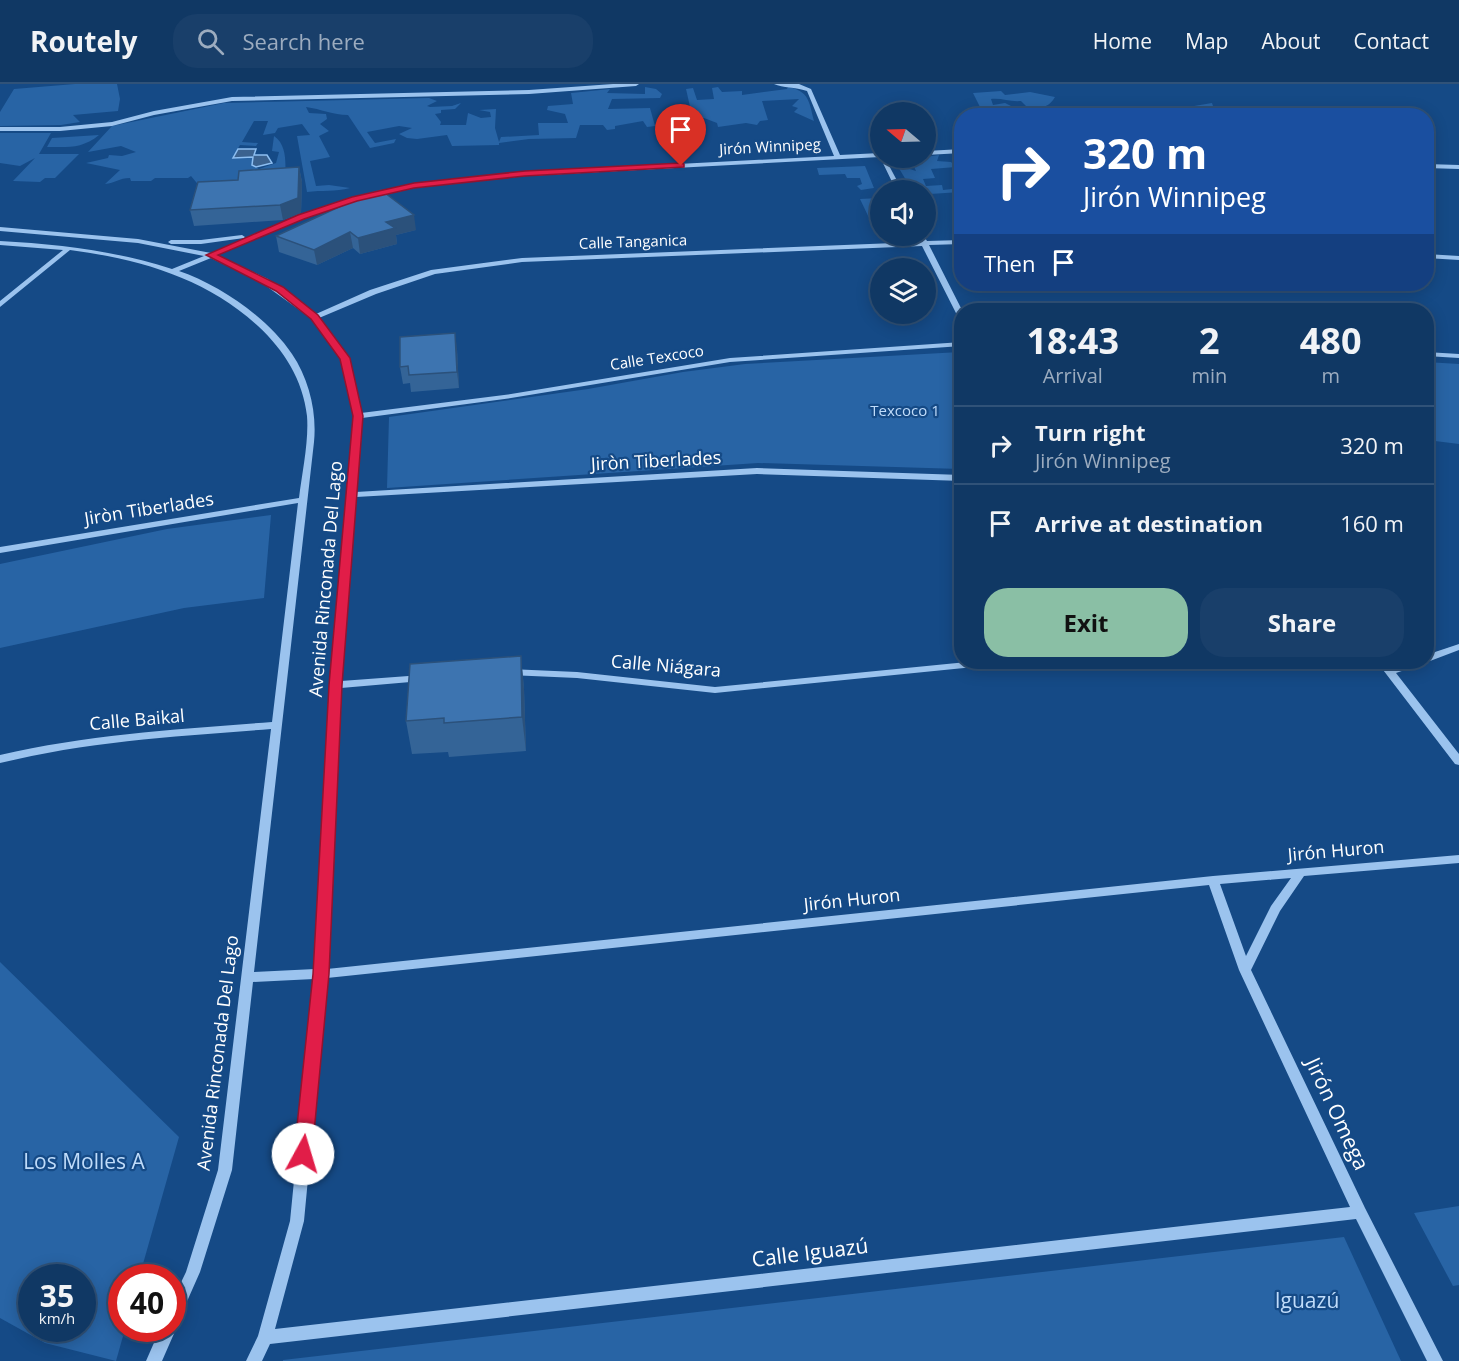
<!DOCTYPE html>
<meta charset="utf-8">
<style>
:root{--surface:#103864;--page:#193f6a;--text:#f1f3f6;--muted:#9cacbf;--line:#305278;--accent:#8abfa5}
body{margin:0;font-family:"Open Sans",sans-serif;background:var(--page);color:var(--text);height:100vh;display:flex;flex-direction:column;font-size:22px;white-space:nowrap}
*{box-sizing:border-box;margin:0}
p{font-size:20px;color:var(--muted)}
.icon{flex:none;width:33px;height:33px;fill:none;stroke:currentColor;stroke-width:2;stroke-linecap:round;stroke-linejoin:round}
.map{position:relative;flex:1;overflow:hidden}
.sheet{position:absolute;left:954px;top:219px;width:480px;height:366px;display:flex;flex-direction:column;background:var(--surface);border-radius:24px;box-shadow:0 3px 15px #0003,0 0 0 2px var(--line)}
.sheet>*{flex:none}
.hud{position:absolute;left:954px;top:24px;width:480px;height:183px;border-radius:24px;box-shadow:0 3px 15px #0003,0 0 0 2px var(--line);background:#1a4fa0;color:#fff;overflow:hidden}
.needle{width:39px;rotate:289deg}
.controls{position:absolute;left:870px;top:18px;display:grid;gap:12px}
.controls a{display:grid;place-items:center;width:66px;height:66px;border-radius:50%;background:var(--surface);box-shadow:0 3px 15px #0003,0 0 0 2px var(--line);font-size:30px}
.speed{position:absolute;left:18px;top:1180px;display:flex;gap:12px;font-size:30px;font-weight:700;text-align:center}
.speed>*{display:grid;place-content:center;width:78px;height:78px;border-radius:50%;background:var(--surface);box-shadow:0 3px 15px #0003,0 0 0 2px var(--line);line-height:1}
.speed small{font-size:15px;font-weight:400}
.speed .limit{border:9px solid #d22;background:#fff;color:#111}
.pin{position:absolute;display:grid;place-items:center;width:51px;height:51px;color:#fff;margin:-62px -26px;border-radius:50% 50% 50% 0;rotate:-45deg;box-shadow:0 0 6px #0007}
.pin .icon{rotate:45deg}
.me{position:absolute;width:66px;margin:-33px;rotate:6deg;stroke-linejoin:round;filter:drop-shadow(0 0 4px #0008)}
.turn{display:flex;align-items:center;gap:21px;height:126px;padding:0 30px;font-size:27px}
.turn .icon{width:78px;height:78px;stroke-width:2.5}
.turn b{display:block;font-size:42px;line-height:51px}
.then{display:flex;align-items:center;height:57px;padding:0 30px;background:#0003;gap:12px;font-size:22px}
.eta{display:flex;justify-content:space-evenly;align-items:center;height:102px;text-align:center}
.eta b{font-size:36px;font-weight:700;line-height:42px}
.button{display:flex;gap:12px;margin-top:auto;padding:12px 30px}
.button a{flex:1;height:69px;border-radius:24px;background:var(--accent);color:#111;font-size:24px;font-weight:700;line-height:69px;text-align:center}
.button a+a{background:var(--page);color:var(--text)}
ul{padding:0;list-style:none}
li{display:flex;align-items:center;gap:18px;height:78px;padding:0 30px;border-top:2px solid var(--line)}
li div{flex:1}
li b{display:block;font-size:22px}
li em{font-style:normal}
header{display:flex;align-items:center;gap:36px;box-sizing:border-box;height:84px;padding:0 30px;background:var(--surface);border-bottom:2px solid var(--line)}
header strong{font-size:28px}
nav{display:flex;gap:33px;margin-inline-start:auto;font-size:21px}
.search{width:420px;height:54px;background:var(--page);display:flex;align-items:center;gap:15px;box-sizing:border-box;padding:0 21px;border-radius:24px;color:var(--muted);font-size:22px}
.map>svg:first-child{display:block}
.green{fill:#2864a5;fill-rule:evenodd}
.water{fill:#3b628f;stroke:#8dbef1;stroke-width:1.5}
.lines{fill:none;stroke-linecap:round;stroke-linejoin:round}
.minor{fill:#9bc3ee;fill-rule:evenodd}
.wall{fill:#346497}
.shaded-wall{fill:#2b517b}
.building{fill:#3d74b0;stroke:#2b517b;stroke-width:1.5}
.route{fill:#e11d48;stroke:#92132f;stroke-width:1.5}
.labels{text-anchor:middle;stroke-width:4.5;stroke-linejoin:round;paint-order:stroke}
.far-street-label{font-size:15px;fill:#fff;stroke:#154a86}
.far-park-label{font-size:15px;fill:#c0dcfa;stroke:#154a86}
.street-label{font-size:18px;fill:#fff;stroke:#154a86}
.near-street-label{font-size:21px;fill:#fff;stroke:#154a86}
.near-park-label{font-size:21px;fill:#c0dcfa;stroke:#154a86}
</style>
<header>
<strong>Routely</strong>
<div class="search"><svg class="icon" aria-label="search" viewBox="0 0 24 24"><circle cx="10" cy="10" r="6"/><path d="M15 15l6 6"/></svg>Search here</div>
<nav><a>Home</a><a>Map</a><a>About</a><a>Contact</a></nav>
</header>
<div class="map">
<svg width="1459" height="1277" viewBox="0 0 1459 1277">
<rect width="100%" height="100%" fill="#154a86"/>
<!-- green -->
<g class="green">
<path d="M75,0h42l3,15 -2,12 -45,4 7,7 -19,3 -61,1v-14l14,-23z"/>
<path d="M645,3l11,2 6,5 -2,4 -48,1 -4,10 42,-1 5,18 -8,1 -4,-6 -28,5v3l-8,1 -4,-5h-23l-4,13 -47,1 -30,4v2l-47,1 -5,-11 -30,4 -10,-1 -8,-4 13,-6 -13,-2 -32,6 8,11 21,-4 -2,4 -24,5 -22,-33c-15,0 -27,-6 -42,-8l3,6 17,1 1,5 -7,5 9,7 -10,5 11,21 -20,4 6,25 13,-1 21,3c-15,4 -28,2 -43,4l-10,-56 13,-1 -8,-11 -24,4 -3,5 -12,2 5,-14h-14l-12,21 16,1 -2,3 -16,-1 -7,12h21l-2,8 7,4 17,-6 3,-11 -7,-1 2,-15c15,10 11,33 11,49l-79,9 -15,-18 -3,2h-33l-4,3h-20l-1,-3c-11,0 -15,5 -25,6l15,-14 -34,-7 22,-5 1,-3 13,1 14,-4 -15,-6 -33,6 24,-26 112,-23 205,-5 8,3 -10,5 3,1 22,-1 9,-3 -6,6 -14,1v3l-6,1 6,8 -1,3h26l2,-12 13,5 10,-1 -1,-5 -11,-2 17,-1 -1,19 4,14 2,-5 38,-2 -1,-12h30l-3,-9 -18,-4 1,-4 25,-2 -2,-11 39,-4 -3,4 38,1z"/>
<path d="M718,3l4,5 20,-1v4l45,-6 1,-2c21,4 21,14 26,34l-20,-9 4,-4 -6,-2 7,-7 -37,2 6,19 -8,1 -3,4 -11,-2 -28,4 -1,-4 -13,-5 -11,2 -7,-31 7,-1 4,12 17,-1 -2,-11z"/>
<path d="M1001,7l4,4 25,-3 25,5c-7,12 -15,11 -28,10l-6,-6c-11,1 -19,-3 -30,-2l2,6 12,-2 8,4v4l-30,2 -10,-20z"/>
<path d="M1212,19l1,3h39l-2,9h-6l-3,-4 -42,-2v4h-40l-3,-5 42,1 -4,-3z"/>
<path d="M0,49h51l-12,21h40l-24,24h-10l-5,4 -27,-1 22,-23 -15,8 -20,-3z"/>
<path d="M99,51c-17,14 -31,12 -52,12l5,-9z"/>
<path d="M939,71l-2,6 14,1 5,5 -25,2 4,9 -12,1 3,7 16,-1 1,5 18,-2v4l-31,2 -4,3v-7h-14l-15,-25 19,6 -4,-9 6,-4z"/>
<path d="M865,82l9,22 -13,2 -4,-4 5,-2 -2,-6h-13l-2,-4 -26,1 -2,-7z"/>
<path d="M880,114v24h-9l-11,-23z"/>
<path d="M960,268l1,117 -203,-6 -371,25 2,-71 199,-28 95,-17 62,-8z"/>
<path d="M1426,278l33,2v80l-32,-4z"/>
<path d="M271,431l-7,83 -80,10 -184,40v-84l167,-35z"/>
<path d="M0,878l179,175 -40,141h-17v51h3l-9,32 -71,-18 -45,-25zM32,1194h50v51h-50z"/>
<path d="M1459,1122v79l-6,1 -39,-73z"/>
<path d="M1344,1153l57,124h-1118v-1z"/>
</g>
<!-- water -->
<path class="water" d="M238,65h18l-2,6h13l5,8 -16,4 -4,-2 1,-8 -20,1z"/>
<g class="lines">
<!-- minor -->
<g class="minor">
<path d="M613,0h26l-3,2 -107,8 -297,7 -78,14 -42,11 -52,5h-60v-4h60l52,-5 42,-11 78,-14 297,-7z"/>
<path d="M774,0h25l12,5 29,66 40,-2v5h5l17,32h-6l-16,-33 -355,19 -111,12 -57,13 -54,17 -86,37 51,24 48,35 54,-24 61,-20 91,-12 398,-16 -2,-6h6l3,5 35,-1v4l-33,1 33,65v9l-4,-2 -36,-71 -400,16 -87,12 -59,20 -57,24 30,41 12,54 150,-19 219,-36 232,-16v4l-232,16 -219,36 -149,20 -6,74 401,-24 205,7v6l-205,-7 -401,23 -15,184 81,-6 5,3 -5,3 -81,7 -14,281 886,-93 246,-21v8l-155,13 -24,35 -29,59 114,238 78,153h-16l-71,-142 -1086,125 -8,17h-16l12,-25 32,-115 24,-242 -61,3 -21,188 -32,102 -23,52 -3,1 2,4 -14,32h-16l14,-32h12v-28l14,-29 32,-102 53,-441c-91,7 -182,12 -271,34v-8c90,-21 180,-26 272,-33l26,-219 -298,50v-6l299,-49c3,-25 10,-57 8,-82 -4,-36 -23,-66 -49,-90 -52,-48 -119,-67 -188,-76l-70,57v-6l63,-51 -63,-5v-4c59,3 116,10 172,28l32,-13 -66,-13 -138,-12v-4l138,12 73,14 88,-37 54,-18 61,-14 111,-12 309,-16 -27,-65c-12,-4 -24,-3 -33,-7zM211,174l51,25 50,36 29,40 13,57 -23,269 -16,284 -61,3 60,-530c3,-30 -5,-63 -22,-88 -24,-36 -72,-69 -113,-83zM1291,794l-20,28 -25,50 -26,-72zM1209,801l30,85 111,237 -1075,122 29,-108 23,-243z"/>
<path d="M962,65v4l-36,2v-4z"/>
<path d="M1426,80l33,1v4l-33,-1z"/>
<path d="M242,151l3,2 -1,1 -43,6h-30l-3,-2 3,-2h30z"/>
<path d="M1426,170l33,2v4l-33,-2z"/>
<path d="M1426,268l33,2v4l-33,-2z"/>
<path d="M1459,560v6l-29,11 -6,1h2v-7z"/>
<path d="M967,578h32l-5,3 -279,28 -138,-15 -68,-3 -5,-3 5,-3 68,3 138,15z"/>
<path d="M1377,578h10l5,6 18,-6h13l-1,2 -26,9 63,81v11l-4,-1z"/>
</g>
</g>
<!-- wall -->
<g class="wall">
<path d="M299,83l3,15 -1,31 -18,7 -89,6 -4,-16 48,-30z"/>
<path d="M416,146l-20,5 1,9 -37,10 -7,-6 -36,17 -38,-13 -3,-16z"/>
<path d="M457,265l2,39 -48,4 -1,-9 -7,1 -3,-17z"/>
<path d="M521,572l3,33 2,62 -77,6 -1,-5 -36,2 -6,-33z"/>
</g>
<!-- shaded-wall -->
<g class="shaded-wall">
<path d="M299,83l3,15 -1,31 -18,7 -3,-15z"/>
<path d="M414,131l2,15 -20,5 1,9 -37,10 -2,-16 28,-16z"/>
<path d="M350,148l3,16 -36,17 -3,-15z"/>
<path d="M455,249l2,16 2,39 -2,-16z"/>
<path d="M521,572l3,33 2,62 -4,-34z"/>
</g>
<!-- building -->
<g class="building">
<path d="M299,83l-1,31 -18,7 -90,5 8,-28 40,-2 1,-9z"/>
<path d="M381,106l33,25 -28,7 9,6 -37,10 -8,-6 -36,18 -38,-14 91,-42z"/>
<path d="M455,249l2,39 -48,3 -1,-9 -8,1v-30z"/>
<path d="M521,572l1,61 -78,6v-5l-38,3 4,-57z"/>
</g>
<!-- route -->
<path class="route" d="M681,79l3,1v3l-159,9 -111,12 -57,13 -53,18 -86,36 65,32 35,28 32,43 13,58 -21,269 -13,289 -17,180 -3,5 -6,2 -6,-2 -3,-5 19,-180 16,-289 24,-269 -13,-57 -29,-40 -35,-28 -70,-36 92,-40 54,-18 62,-14 111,-12z"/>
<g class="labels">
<!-- far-street labels -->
<g class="far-street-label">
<text transform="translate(770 63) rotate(-3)" y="5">Jirón Winnipeg</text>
<text transform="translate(633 158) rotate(-2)" y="5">Calle Tanganica</text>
<text transform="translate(657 274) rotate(-9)" y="5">Calle Texcoco</text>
</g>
<!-- far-park labels -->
<g class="far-park-label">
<text x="905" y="332">Texcoco 1</text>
</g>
<!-- street labels -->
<g class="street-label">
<text transform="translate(656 377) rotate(-3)" y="6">Jiròn Tiberlades</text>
<text transform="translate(149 425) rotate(-9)" y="6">Jiròn Tiberlades</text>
<text transform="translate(326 495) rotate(-85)" y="6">Avenida Rinconada Del Lago</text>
<text transform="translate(666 582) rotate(5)" y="6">Calle Niágara</text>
<text transform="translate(137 636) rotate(-5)" y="6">Calle Baikal</text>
<text transform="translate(1336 767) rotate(-5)" y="6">Jirón Huron</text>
<text transform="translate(852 816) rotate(-6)" y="6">Jirón Huron</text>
<text transform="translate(218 969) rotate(-83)" y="6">Avenida Rinconada Del Lago</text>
</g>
<!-- near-street labels -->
<g class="near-street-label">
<text transform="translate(1337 1030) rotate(65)" y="7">Jirón Omega</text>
<text transform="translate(810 1169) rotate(-7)" y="7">Calle Iguazú</text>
</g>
<!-- near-park labels -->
<g class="near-park-label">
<text x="84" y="1085">Los Molles A</text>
<text x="1307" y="1224">Iguazú</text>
</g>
</g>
</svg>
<div class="controls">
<a><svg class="needle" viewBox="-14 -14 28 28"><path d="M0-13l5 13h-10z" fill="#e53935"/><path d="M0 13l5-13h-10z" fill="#9cacbf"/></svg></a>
<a><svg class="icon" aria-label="sound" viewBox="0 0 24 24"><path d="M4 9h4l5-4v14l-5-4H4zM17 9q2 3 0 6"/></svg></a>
<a><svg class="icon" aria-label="layers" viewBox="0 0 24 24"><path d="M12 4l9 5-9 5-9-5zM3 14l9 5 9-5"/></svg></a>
</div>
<div class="speed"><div>35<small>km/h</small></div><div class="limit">40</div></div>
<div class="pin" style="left:681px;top:82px;background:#d93025"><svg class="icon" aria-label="arrive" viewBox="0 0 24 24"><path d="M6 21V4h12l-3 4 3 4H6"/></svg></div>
<svg class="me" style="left:303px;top:1070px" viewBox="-20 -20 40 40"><circle r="19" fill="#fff"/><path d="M0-13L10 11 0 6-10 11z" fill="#e11d48"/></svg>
<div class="hud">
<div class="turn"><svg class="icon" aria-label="right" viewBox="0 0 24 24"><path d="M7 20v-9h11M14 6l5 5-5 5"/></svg><div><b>320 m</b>Jirón Winnipeg</div></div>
<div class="then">Then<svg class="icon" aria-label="arrive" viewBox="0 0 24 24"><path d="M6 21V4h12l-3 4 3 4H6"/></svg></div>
</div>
<section class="sheet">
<div class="eta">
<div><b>18:43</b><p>Arrival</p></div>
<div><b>2</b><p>min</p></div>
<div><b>480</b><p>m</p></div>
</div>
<ul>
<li><svg class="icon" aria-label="right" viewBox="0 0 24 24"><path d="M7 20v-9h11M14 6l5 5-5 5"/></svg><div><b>Turn right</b><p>Jirón Winnipeg</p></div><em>320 m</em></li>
<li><svg class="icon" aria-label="arrive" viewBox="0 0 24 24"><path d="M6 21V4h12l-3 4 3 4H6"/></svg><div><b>Arrive at destination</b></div><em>160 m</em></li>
</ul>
<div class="button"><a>Exit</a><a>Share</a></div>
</section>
</div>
